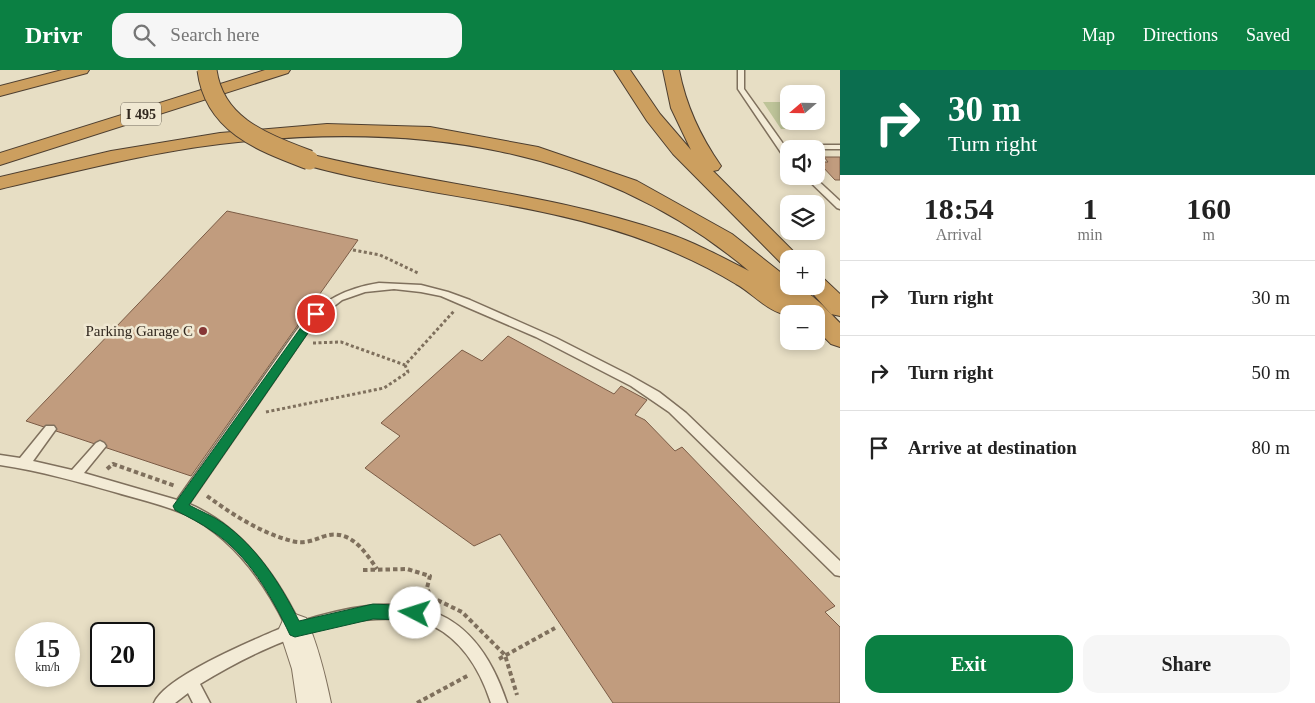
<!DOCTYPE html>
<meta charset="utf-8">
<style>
:root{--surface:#fff;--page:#f6f6f6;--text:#222;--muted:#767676;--line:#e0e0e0;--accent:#0b8043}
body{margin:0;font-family:Georgia,serif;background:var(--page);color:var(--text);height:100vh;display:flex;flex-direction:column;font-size:19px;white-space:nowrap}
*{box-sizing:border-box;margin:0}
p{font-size:16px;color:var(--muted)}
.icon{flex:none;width:28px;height:28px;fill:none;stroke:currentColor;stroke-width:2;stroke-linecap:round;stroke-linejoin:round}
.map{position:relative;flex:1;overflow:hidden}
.sheet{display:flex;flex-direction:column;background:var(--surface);width:475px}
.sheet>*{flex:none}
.guide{background:#0b6e4f;color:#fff;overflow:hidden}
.needle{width:32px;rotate:250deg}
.buttons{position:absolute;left:780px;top:15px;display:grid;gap:10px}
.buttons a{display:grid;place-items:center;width:45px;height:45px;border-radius:10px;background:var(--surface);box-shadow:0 2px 8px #0003;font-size:25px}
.speed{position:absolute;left:15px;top:552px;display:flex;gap:10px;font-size:25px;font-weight:700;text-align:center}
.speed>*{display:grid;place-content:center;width:65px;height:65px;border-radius:50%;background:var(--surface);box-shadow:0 2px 8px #0003;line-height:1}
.speed small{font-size:12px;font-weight:400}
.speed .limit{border:2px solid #111;border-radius:8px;background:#fff;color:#111}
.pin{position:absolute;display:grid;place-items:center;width:42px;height:42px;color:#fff;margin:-21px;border:2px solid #fff;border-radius:50%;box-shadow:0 1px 5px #0007}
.me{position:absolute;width:55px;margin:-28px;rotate:275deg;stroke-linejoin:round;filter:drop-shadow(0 0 4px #0008)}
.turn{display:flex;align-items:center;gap:18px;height:105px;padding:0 25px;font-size:22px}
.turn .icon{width:65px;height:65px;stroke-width:2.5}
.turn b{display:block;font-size:35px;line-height:42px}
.eta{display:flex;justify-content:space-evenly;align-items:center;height:85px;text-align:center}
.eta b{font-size:30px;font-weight:800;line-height:35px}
.cta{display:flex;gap:10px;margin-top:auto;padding:10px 25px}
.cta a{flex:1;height:58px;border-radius:15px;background:var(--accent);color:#fff;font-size:20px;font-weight:800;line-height:58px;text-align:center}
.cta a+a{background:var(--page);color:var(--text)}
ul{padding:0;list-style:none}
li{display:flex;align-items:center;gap:15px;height:75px;padding:0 25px;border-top:1px solid var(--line)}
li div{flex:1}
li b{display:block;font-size:19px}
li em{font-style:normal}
header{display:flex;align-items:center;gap:30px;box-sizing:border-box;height:70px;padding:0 25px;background:var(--accent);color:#fff}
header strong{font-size:24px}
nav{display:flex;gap:28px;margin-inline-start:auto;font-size:18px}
.search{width:350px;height:45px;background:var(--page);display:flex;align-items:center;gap:12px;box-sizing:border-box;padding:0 18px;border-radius:15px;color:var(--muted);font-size:19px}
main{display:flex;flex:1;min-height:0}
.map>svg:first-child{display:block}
.green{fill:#bec499}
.building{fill:#c19c7e;stroke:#7b5c46}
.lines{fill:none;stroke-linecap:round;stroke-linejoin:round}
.lane-casing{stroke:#7f705d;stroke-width:3}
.street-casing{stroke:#7f705d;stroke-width:2}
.highway-casing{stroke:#4e3f30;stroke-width:2}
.path-far1{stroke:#7f705d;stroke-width:3;stroke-dasharray:3 2.5;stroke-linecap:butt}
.path{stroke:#7f705d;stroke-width:4;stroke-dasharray:4.5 3;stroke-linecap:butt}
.lane{fill:#f3ebd6;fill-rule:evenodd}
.street{fill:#f3ebd6;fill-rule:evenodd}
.highway{fill:#cc9f5f;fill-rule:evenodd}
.highway-bridge-casing{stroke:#4e3f30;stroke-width:21;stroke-linecap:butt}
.highway-bridge{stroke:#cc9f5f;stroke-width:19}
.route{fill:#0b8043;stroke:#07532c}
.poi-dot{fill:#863635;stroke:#f0e8d2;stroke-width:2}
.labels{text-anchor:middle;stroke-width:5;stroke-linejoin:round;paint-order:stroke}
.shield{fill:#f0e8d2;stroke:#6a6255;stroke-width:1}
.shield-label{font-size:14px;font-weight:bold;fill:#31281f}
.poi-label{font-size:15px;fill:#31281f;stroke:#f0e8d2;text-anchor:end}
</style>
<header>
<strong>Drivr</strong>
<div class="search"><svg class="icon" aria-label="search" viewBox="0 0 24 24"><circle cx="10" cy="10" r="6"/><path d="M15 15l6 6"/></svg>Search here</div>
<nav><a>Map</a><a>Directions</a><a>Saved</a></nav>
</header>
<main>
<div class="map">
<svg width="840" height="633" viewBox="0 0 840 633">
<rect width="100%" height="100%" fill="#e7dec4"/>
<!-- green -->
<path class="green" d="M763,32h26v19h24l6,8h-38z"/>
<!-- building -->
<g class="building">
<path d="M824,87h16v23h-5l-13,-14h3l-3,-4h6z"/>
<path d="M227,141l131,29 -167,236 -165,-55z"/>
<path d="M508,266l106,58 7,-8 26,14 -12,15 10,5 30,31 7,-4 153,159 -10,6 15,15v76h-227l-113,-169 -26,12 -109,-78 35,-32 -19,-13 81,-73 20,11z"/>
</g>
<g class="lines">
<!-- lane casing -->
<g class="lane-casing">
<g id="lane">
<path d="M738,0h6v19l40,56h56v4h-53l2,11h-3l-48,-71z"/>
<path d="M804,106h9l27,25v8l-3,-1z"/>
<path d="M379,213l42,2 27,7 22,8 86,38 73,37 30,17 27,21 154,148v15l-5,-1 -166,-163 -38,-26 -95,-49 -95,-41 -20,-4 -27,-3 -29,3 -23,8 -23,18 -10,12 -120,174c52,22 86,69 110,118 98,-31 172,-29 208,81h-16c-10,-31 -28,-62 -58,-77 -8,-4 -17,-5 -26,-6 -68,-9 -150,29 -207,64l10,19h-17l-5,-10 -13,10h-21c11,-27 104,-65 132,-77 -22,-45 -53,-88 -99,-111 -22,-10 -46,-15 -69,-22 -39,-11 -78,-22 -118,-28v-10l20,3 26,-32h8l2,3 -23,32 39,9 24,-27 4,-2 4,2 2,3 -22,27 93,27 124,-176c22,-24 46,-36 78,-41z"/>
</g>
</g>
<!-- street casing -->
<g class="street-casing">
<path id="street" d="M295,544l11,4c12,28 19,56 25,85h-34l-5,-34 -13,-40 5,-11z"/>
</g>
<!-- highway casing -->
<g class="highway-casing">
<g id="highway">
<path d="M62,0h27l-2,3 -87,23v-10z"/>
<path d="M265,0h25l-2,3 -288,92v-12z"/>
<path d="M614,0h16l30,44 31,36 -20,-42 -8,-38h16c7,36 21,66 42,96l-3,4 -5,1 88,88h-12v7l-7,-2 -109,-110 -26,-33z"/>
<path d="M327,54l103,3 108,20 99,34 95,53 57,45v7c18,0 38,24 51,37v24l-9,-3 -15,-15v-15h-16l-3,-3c-5,4 -11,5 -17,2 -16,-5 -29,-21 -44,-29 -26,-16 -54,-29 -82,-40 -113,-44 -236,-47 -352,-80l-3,-4 3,-4 7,-2c119,30 242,39 358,79 29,10 55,24 82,38 -151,-127 -338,-150 -529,-127 -74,9 -147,28 -220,45v-12l111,-26 109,-18z"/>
<path d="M816,206l8,3 16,15v22l-9,-2 -25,-28h10z"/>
</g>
</g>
<!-- path-far1 -->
<g class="path-far1">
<path d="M353,180l27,5 38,18"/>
<path d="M313,273l28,-1 64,23 49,-54"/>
<path d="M266,342l118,-24 24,-16 -3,-7"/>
</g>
<!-- path -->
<g class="path">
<path d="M107,399l6,-5 62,22"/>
<path d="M207,426c26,19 54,37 85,45 11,3 20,0 30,-4 27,-10 42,13 55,32"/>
<path d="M363,500l44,-1 23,7 -3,12 4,9 31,15 43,43 12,40"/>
<path d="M499,589l56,-31"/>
<path d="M417,633l52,-28"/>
</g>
<!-- lane -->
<use href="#lane" class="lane"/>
<!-- street -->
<use href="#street" class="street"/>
<!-- highway -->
<use href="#highway" class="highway"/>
<!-- highway-bridge casing -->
<g class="highway-bridge-casing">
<path id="highway-bridge" d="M207,0c7,55 55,72 102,90"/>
</g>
<!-- highway-bridge -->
<use href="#highway-bridge" class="highway-bridge"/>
</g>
<!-- route -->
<path class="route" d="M316,241l3,1v5l-130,188c11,6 24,11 34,18 34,24 58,62 76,98l74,-17 42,2 5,2 3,5 -3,5 -5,2 -42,-1 -78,18 -5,-2c-18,-38 -42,-81 -78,-104 -11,-8 -24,-14 -37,-21l-2,-4 139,-194z"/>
<!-- markers -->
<circle class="poi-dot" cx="203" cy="261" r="5"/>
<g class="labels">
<!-- shield labels -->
<rect class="shield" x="121" y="32.5" width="40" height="23" rx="4"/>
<g class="shield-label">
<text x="141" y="49">I 495</text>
</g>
<!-- poi labels -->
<g class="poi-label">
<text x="193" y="266">Parking Garage C</text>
</g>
</g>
</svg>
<div class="buttons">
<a><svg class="needle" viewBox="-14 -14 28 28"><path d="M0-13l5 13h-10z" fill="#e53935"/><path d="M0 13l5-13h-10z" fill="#767676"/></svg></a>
<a><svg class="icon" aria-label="sound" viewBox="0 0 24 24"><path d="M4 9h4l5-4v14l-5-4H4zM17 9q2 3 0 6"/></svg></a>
<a><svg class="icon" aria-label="layers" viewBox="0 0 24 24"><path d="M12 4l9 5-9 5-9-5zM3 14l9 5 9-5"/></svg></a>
<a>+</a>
<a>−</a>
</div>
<div class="speed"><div>15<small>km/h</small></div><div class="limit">20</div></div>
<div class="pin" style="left:316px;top:244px;background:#d93025"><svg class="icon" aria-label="arrive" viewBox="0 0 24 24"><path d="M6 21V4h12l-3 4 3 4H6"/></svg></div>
<svg class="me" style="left:415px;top:543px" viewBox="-20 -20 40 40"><circle r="19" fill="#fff"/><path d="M0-13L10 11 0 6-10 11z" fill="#0b8043"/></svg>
</div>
<section class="sheet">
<div class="guide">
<div class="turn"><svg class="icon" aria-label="right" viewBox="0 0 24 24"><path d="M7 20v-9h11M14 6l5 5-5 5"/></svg><div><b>30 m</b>Turn right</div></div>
</div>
<div class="eta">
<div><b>18:54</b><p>Arrival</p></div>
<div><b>1</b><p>min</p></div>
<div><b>160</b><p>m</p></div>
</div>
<ul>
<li><svg class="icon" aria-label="right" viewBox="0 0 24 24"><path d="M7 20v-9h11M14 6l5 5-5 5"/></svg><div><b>Turn right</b></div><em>30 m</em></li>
<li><svg class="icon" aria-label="right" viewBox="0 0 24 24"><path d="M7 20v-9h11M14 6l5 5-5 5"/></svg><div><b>Turn right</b></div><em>50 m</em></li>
<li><svg class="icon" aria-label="arrive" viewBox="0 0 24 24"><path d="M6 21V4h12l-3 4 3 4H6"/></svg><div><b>Arrive at destination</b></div><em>80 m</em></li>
</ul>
<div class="cta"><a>Exit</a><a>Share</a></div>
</section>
</main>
